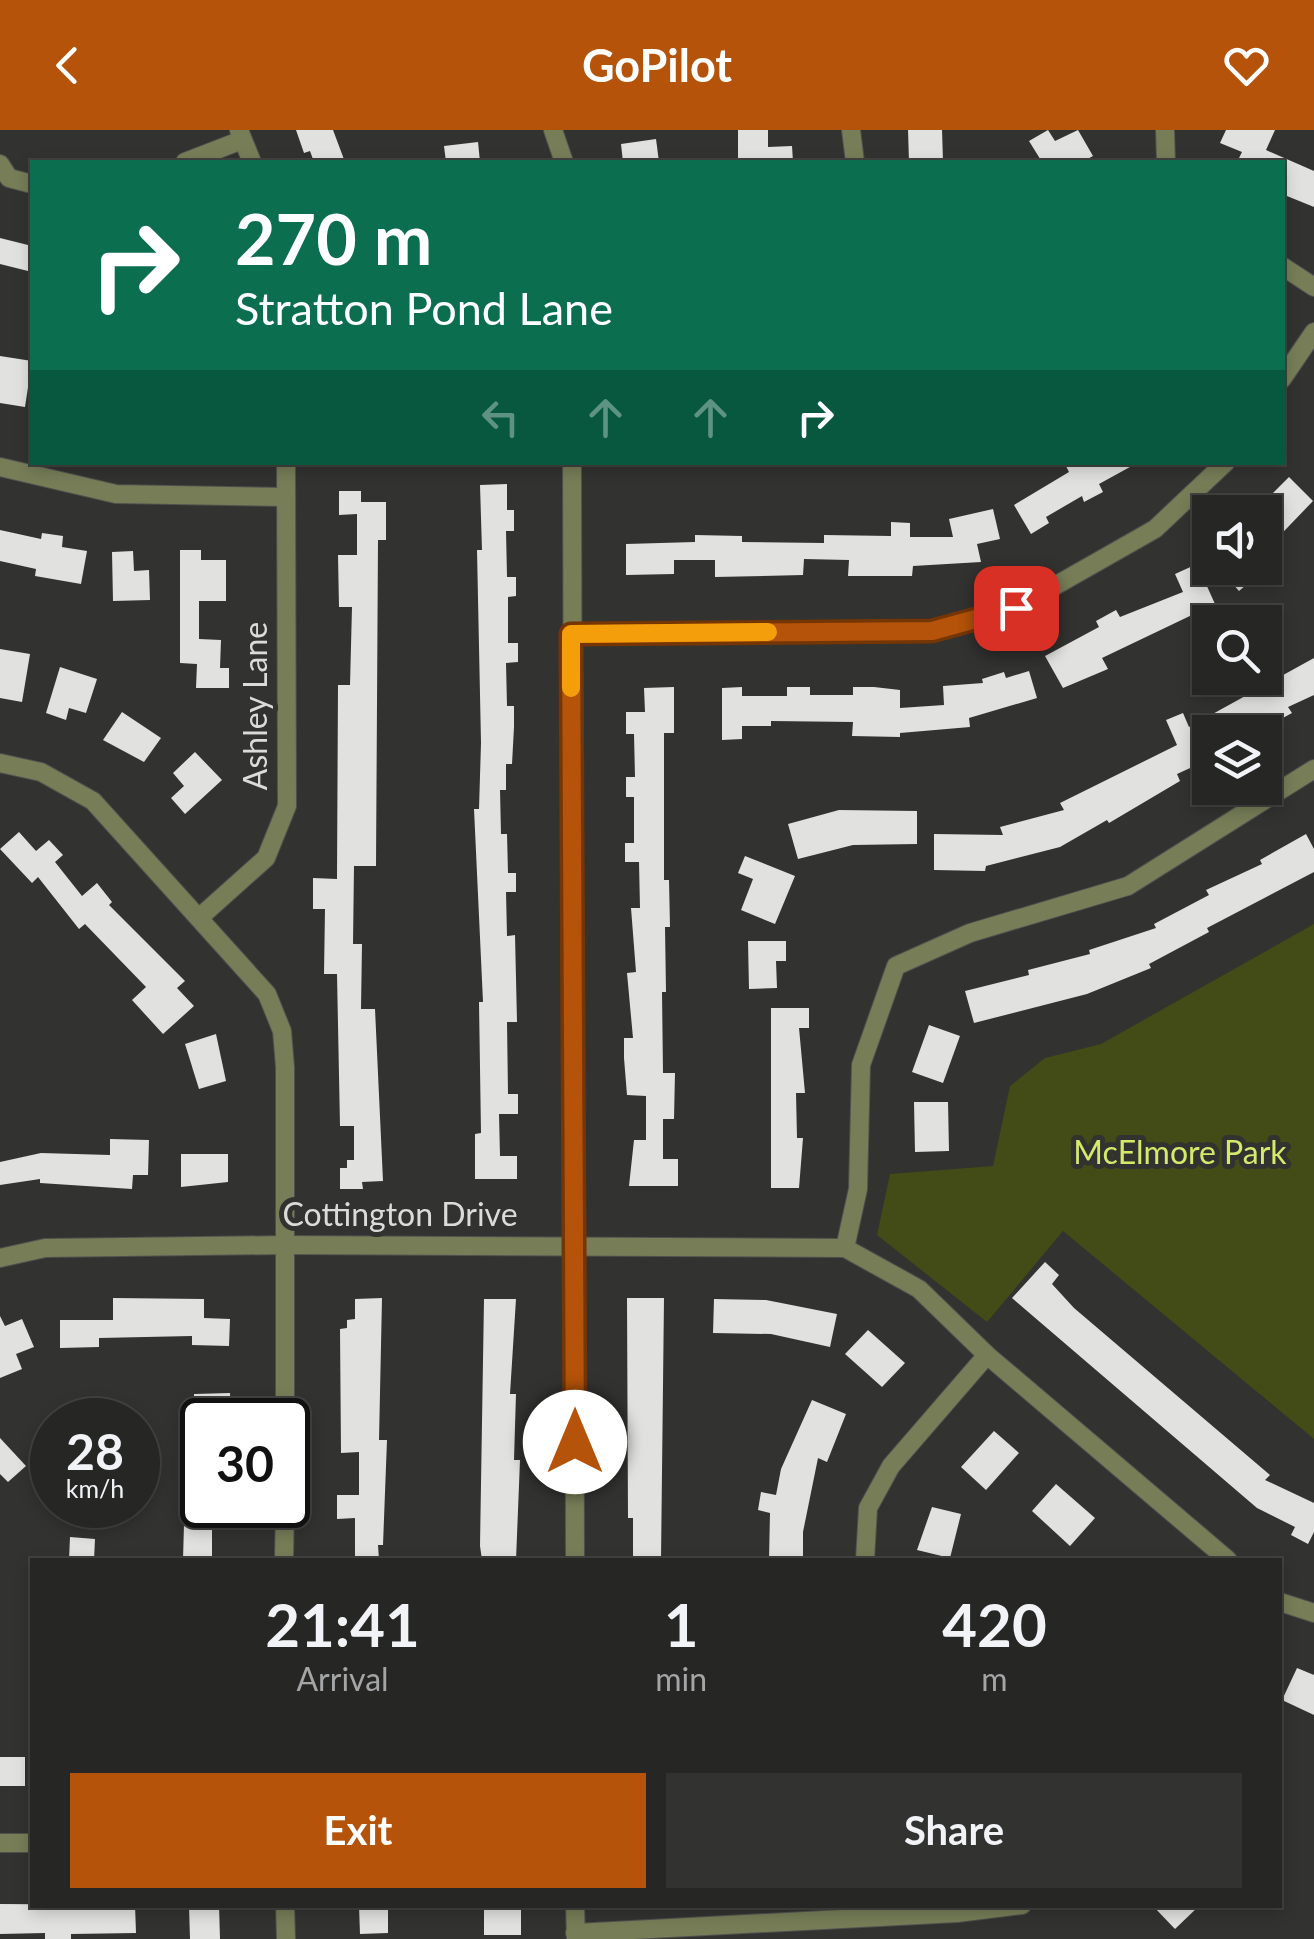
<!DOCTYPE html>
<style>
:root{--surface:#262624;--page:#323231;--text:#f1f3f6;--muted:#a4a5a6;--line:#424341;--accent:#b45309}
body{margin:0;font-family:Lato,sans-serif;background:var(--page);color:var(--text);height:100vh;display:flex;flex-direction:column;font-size:38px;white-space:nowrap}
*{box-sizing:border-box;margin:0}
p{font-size:32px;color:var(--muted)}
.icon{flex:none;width:55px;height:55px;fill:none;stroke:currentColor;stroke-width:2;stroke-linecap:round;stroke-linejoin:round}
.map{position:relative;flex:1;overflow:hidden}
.panel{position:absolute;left:30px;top:1428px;width:1252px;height:350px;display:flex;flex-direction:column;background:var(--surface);border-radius:0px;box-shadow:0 5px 15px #0003,0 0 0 2px var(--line)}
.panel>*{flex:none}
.hud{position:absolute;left:30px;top:30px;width:1255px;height:305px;border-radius:0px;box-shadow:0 5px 15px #0003,0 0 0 2px var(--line);background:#0b6e4f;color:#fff;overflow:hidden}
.controls{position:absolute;left:1192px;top:365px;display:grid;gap:20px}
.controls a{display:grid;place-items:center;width:90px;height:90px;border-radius:0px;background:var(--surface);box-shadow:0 5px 15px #0003,0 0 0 2px var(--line);font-size:50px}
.speed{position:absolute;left:30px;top:1268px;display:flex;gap:20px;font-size:50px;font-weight:700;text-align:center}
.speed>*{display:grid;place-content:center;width:130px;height:130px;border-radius:50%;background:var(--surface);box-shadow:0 5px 15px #0003,0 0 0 2px var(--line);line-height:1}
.speed small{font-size:25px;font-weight:400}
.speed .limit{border:5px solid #111;border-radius:15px;background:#fff;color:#111}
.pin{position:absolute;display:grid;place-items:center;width:85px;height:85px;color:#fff;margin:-42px;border-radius:20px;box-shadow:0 5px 15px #0006}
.me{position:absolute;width:110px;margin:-55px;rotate:0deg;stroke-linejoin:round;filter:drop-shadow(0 0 8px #0008)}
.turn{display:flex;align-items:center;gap:35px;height:210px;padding:0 40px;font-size:45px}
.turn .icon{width:130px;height:130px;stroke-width:2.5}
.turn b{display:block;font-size:70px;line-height:85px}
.lanes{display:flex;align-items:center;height:95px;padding:0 40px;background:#0003;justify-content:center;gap:50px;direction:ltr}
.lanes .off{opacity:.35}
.eta{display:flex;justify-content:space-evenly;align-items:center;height:170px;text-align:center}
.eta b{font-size:60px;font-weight:700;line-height:70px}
.cta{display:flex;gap:20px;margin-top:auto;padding:20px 40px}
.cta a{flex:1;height:115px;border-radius:0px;background:var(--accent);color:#fff;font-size:40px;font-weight:700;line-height:115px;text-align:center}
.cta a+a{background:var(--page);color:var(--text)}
header{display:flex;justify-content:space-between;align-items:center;height:130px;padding:0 40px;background:var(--accent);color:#fff;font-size:45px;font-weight:700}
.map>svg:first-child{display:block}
.green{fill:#434b16}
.building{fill:#e1e2df}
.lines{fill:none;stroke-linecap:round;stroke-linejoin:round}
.minor-casing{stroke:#50514f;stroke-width:20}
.minor{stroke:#767d57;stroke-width:18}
.route-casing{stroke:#753606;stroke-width:25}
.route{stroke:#b45309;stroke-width:18}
.slow{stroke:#f59e0b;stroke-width:18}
.labels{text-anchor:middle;stroke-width:10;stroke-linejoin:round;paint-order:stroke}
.street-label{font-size:32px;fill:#dbdcda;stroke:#323230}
.park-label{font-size:32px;fill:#d5ea69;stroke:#323230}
</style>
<header><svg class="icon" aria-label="back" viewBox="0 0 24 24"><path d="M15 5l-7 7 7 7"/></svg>GoPilot<svg class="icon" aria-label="heart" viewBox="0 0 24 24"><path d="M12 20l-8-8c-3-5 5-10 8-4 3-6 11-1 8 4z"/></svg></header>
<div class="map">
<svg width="1314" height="1809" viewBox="0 0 1314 1809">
<rect width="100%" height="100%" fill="#323230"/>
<!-- green -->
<path class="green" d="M1314,794v515l-251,-208 -76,91 -110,-87 13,-61 103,-8 17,-80 35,-28 56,-14z"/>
<!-- building -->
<g class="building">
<path d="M296,0h37l12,32h-31l-4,-11 -6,2z"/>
<path d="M738,0h30v17l24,-1 1,16h-55z"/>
<path d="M908,0h34l1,32h-34z"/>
<path d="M1048,0l7,11 23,-11 15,26 -11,6h-40l-13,-21z"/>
<path d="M1226,0h49l-9,20 48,21v36l-32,-13v-32h-45l5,-10 -22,-9z"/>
<path d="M656,9l3,23h-36l-2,-18z"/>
<path d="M478,12l2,20h-34l-2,-16z"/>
<path d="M0,108l32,8v26l-32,-8z"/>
<path d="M0,226l32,5 -7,46 -25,-4z"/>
<path d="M1064,332h75l-40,22 4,8 -19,10 -2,-6 -36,21 3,6 -18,11 -17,-29 55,-33z"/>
<path d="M1289,347l24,24 -48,50v-38l12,-13 -6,-5z"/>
<path d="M507,354v26h7v21h-8l1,46h9v19l-8,1v46h10v19l-12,1 1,43h7v21l-2,37h-6v26h-6l1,44h6l1,39h8v19h-10l1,44 8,-1 2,87h-10l1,72h10v20h-19l1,42h17v23h-42v-45l6,-1 -2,-131h4l-9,-193h5l2,-66 -4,-193h5l-2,-65z"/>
<path d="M339,361h22v11h25v38h-8l-2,326h-22l-1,78h9l-1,65h14l8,172 -21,1 1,7h-23v-21h7v-8h7v-34h-14l-3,-152h-13l1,-65h-12v-31l24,1 1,-194h12l2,-78h-13l-1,-52h19v-41l-18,1z"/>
<path d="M993,379l7,30 -23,5 4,18 -68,4 -1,10h-64l1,-16 -45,-1 -1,16 -88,2v-17h-41v14l-48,1v-31l69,-2v-7l47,1v6l82,1v-8l67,1v-14l19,1v14h43l-4,-18z"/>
<path d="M0,400l41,9 1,-6 21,3 -1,11 25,4 -6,33 -46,-8 1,-7 -36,-8z"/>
<path d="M180,420h21v10h25v41h-27v38l22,1 -1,28h9v20h-33l1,-24 -17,-1z"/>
<path d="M133,421l1,20 15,-1 1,30 -37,1 -1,-49z"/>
<path d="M1197,434l18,40 -113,54 6,11 -45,19 -18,-32 54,-29 -3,-6 20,-11 4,7 63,-25 -8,-18z"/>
<path d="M1219,438h47l-27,23z"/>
<path d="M0,519l30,5 -8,48 -22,-4z"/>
<path d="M1314,528v37l-26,12 4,6 -35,19h-47v27l-33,15 3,7 -71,42 -2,-3 -47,27 -74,19 -1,5 -51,-1v-36l69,1 -3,-8 64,-17 -4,-7 117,-58 -11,-25 17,-7 6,14z"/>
<path d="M60,537l37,12 -11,34 -17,-5 -3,12 -20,-7z"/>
<path d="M1029,541l8,27 -68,20 1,9 -70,6v4l-48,-1 1,-14 -82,-1v5h-29v13l-20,1v-52l20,-1v9h45v-9h23v8h43v-8h21l26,3v18l44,-3 -1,-19 40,-3 -1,-4 22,-7 2,6z"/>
<path d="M674,557v46h-10v147h5l1,47h-5l1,65h-4l1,81h12l-1,46h-11v40h15v27h-49l5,-46h12v-44l-19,-1 -3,-37v-20h9l-6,-65 9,-1 -5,-64h9l-1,-46h-14v-19h9v-46h-8v-20h9l-1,-43h-8v-22h19l-1,-24z"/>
<path d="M122,582l39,26 -17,24 -41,-22z"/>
<path d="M195,622l27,28 -37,34 -14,-16 13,-12 -11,-13z"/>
<path d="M839,680l78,1v33l-64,1 -55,14 -10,-35z"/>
<path d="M19,702l17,19 13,-11 14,15 -8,7 27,34 15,-13 15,19 -3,3 76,76 -8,7 17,18 -31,28 -31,-34 14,-13 -61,-63 -6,5 -41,-52 -6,6 -32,-34z"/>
<path d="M1306,704l8,15v23l-107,56 2,4 -60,32 2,4 -64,26 -113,29 -9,-32 64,-16 -1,-5 62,-16 -1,-4 67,-22 -2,-4 55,-29 -3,-5 56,-26 -2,-4z"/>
<path d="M745,726l50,20 -20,48 -34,-14 12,-31 -15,-6z"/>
<path d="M748,811h38v20h-10l1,27 -28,1z"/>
<path d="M771,878h38v20h-10l6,65h-9l1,45h6l-4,50h-28z"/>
<path d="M929,895l31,11 -17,47 -31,-11z"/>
<path d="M216,904l10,47 -27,8 -14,-45z"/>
<path d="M914,972h34l1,49 -34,1z"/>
<path d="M110,1009l39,1 -1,35h-15l-1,14 -92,-6v-4l-40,6v-23l41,-9 69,2z"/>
<path d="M181,1024h47v28l-47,5z"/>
<path d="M1045,1132l14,13 -7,9 22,24 196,167 -5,5 49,23v29l-6,12 -17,-9 4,-8 -38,-19 -245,-210z"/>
<path d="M113,1168l91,1v19l26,1 -1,27 -37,-1v-9l-93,2v9l-39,1v-28h53z"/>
<path d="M382,1168l-3,142h8l-4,105h-5l1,15h-24v-42l-18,1v-24h22v-43l-18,1 -1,-124 7,-1v-8l8,-1v-20z"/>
<path d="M627,1168h37l-3,262h-28v-42h-5z"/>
<path d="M484,1169h32l-6,95h6l-2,66h6l-4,100h-34l-2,-14z"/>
<path d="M714,1169l52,1 71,14 -7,33 -59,-13 -58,-1z"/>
<path d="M0,1186l5,10 17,-7 12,28 -18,7 6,15 -22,9z"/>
<path d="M868,1200l37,33 -23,24 -37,-33z"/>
<path d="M230,1263l1,27h-37v-26z"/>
<path d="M812,1270l34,14 -19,48 -9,-4 -15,74v28h-34l1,-47 -12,-3 3,-18 15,3 5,-26z"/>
<path d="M994,1301l25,22 -33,37 -25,-23z"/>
<path d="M0,1308l26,28 -18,16 -8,-8z"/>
<path d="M187,1329h15v46h10v55h-29l1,-36h4z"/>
<path d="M1056,1354l39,34 -25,28 -38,-35z"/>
<path d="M932,1377l29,7 -11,44 -33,-8z"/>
<path d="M70,1407l25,2 -1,21h-25z"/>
<path d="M1297,1538l17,7v40l-32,-15z"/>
<rect x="0" y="1627" width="25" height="29"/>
<path d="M0,1774l135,1 1,28 -65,1v5h-26v-6l-45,1z"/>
<path d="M189,1775h30l1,34h-30z"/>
<path d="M359,1775h29v28l-28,1z"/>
<rect x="484" y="1775" width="37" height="30"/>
<path d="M1152,1775h48l-25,24z"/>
</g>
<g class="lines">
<!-- minor casing -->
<g class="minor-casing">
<g id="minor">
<path d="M239,0l13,32"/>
<path d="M553,0l11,32"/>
<path d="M851,0l4,32"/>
<path d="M1165,0l1,32"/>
<path d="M185,32l57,-22"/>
<path d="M0,34l9,14 23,6"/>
<path d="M1282,136l32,21"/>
<path d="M1282,249l32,-47"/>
<path d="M572,332l3,1098"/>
<path d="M0,337l116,27 168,3"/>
<path d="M571,504l361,-3 84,-23 139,-79 71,-67"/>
<path d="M0,633l41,9 52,29 174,193 15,37 3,36v353"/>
<path d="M200,787l66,-59 21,-52 -1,-344"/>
<path d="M845,1118l13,-59 3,-124 35,-99 74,-33 158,-47 186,-117"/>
<path d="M0,1128l45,-10 240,-3 560,3 74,41 68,66 241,205"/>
<path d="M284,1430l1,-55"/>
<path d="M865,1430l3,-52 23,-42 96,-111"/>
<path d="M1280,1472l34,11"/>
<path d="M0,1713h32"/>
<path d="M285,1775l1,34"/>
<path d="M575,1775l1,34"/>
<path d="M575,1803l382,-20 65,-8"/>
</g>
</g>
<!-- minor -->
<use href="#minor" class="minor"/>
</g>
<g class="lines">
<!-- route casing -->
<g class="route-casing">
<path id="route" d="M575,1312l-4,-808 361,-3 84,-23"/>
</g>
<!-- route -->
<use href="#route" class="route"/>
<!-- slow -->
<path class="slow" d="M571,558v-54l197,-2"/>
</g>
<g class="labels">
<!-- street labels -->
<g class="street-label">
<text transform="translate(256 576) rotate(-90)" y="11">Ashley Lane</text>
<text x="400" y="1096">Cottington Drive</text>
</g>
<!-- park labels -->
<g class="park-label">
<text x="1180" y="1034">McElmore Park</text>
</g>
</g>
</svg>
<div class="controls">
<a><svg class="icon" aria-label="sound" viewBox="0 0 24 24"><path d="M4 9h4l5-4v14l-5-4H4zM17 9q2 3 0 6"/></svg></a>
<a><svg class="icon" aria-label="search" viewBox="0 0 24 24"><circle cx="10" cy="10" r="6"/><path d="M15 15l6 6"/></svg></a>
<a><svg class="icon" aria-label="layers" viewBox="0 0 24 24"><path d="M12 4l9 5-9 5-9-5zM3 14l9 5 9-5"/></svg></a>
</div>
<div class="speed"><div>28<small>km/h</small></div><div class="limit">30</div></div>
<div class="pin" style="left:1016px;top:478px;background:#d93025"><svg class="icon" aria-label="arrive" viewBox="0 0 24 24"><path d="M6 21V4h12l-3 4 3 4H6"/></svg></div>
<svg class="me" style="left:575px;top:1312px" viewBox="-20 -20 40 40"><circle r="19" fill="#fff"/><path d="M0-13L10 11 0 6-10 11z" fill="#b45309"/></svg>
<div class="hud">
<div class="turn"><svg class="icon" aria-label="right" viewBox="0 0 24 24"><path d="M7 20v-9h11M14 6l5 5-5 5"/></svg><div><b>270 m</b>Stratton Pond Lane</div></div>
<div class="lanes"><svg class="icon off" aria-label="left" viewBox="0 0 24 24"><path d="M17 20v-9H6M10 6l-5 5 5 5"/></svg><svg class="icon off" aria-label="ahead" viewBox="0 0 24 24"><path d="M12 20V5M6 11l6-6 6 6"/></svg><svg class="icon off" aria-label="ahead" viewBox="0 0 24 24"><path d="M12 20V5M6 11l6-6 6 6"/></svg><svg class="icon" aria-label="right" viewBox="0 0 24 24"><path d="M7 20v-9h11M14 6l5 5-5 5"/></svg></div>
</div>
<section class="panel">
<div class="eta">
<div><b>21:41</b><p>Arrival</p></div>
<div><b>1</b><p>min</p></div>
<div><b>420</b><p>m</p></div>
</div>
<div class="cta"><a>Exit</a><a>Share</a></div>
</section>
</div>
